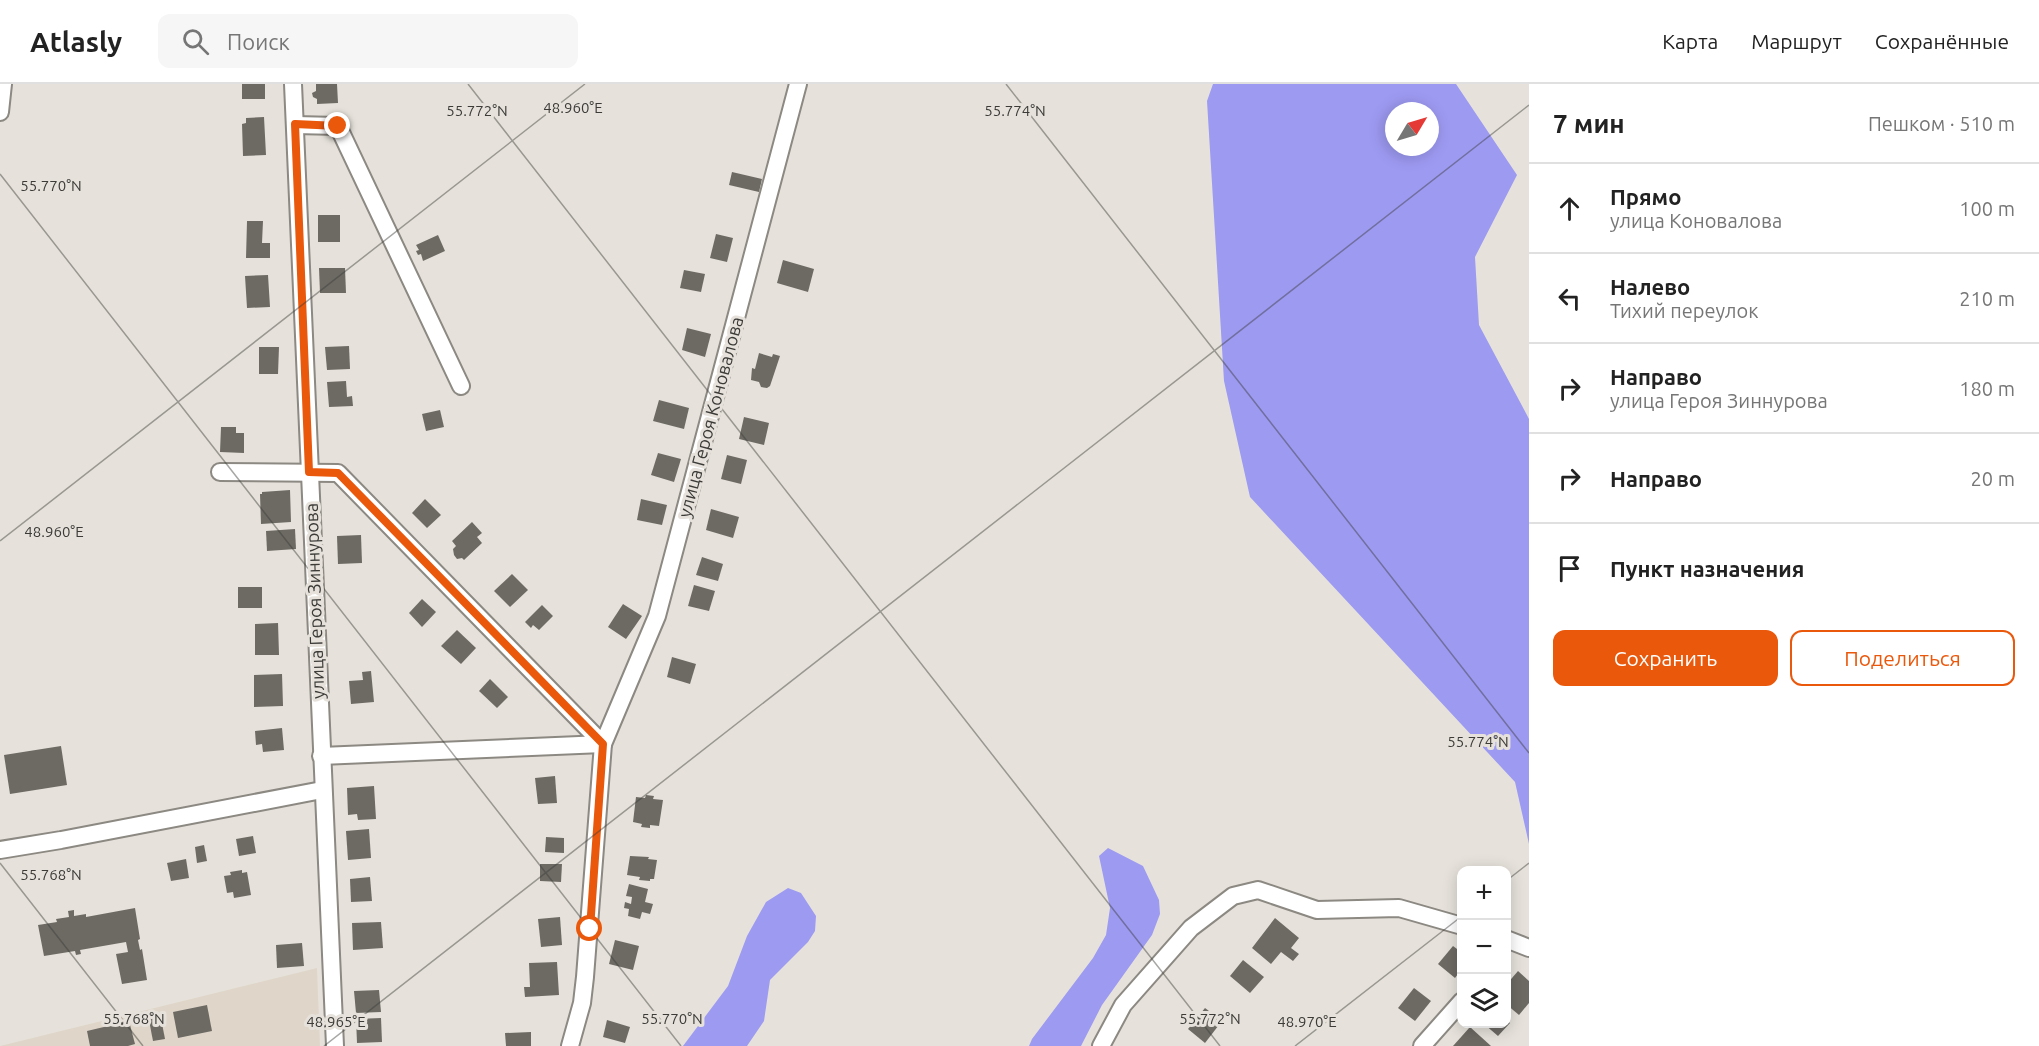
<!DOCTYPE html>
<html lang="ru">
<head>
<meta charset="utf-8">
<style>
  body { margin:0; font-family:Ubuntu,sans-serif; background:#f6f6f6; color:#222 }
  .controls { position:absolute; right:18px; bottom:18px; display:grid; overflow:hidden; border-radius:12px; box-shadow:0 3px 15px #0003 }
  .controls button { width:54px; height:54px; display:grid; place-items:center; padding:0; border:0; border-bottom:2px solid #e0e0e0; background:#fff; color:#222; font:30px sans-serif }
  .compass { position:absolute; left:1385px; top:18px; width:54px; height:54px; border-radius:50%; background:#fff; box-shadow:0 3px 15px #0003; rotate:52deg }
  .stop { position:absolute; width:18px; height:18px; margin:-14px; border:4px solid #ea580c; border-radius:50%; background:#fff }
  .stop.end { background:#ea580c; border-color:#fff; box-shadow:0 2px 6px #0008 }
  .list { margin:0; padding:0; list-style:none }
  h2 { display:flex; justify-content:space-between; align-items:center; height:78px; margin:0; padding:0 24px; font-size:26px }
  h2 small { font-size:20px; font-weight:400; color:#767676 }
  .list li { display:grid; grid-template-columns:39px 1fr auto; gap:18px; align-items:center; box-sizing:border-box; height:90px; padding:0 24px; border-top:2px solid #e0e0e0 }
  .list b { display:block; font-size:22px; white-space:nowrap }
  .list p { margin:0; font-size:20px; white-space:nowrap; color:#767676 }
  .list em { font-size:20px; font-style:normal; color:#767676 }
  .actions { display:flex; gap:12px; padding:18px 24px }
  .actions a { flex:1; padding:14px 0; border:2px solid #ea580c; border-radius:12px; text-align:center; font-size:21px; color:#ea580c }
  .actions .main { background:#ea580c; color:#fff }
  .icon { flex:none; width:33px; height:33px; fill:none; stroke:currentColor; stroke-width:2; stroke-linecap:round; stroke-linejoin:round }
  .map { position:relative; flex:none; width:1529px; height:962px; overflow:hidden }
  header { display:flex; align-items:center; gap:36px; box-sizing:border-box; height:84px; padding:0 30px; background:#fff; border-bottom:2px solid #e0e0e0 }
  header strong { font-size:28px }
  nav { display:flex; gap:33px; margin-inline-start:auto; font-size:21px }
  .search { width:420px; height:54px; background:#f6f6f6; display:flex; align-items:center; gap:15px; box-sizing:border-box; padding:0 21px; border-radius:12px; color:#767676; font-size:22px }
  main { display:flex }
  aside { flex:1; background:#fff }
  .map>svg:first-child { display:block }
  .built { fill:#dfd6c9 }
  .forest { fill:#9d9af2; fill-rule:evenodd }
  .building { fill:#6d6a64 }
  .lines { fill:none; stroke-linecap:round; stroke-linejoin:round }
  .minor-casing { stroke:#8c8882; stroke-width:20 }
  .minor { stroke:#fff; stroke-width:16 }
  .route { stroke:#ea580c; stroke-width:8 }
  .ticks { fill:none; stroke:#3c3b38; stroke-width:1.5; stroke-opacity:0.45 }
  .labels { text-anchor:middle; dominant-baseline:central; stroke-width:6; stroke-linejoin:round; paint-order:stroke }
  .street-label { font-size:18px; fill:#3c3b38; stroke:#e6e2db }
  .ticks-label { font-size:15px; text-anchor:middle; fill:#3c3b38; stroke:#e6e2db; stroke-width:6; stroke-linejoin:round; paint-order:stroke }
</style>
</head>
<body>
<header>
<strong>Atlasly</strong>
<div class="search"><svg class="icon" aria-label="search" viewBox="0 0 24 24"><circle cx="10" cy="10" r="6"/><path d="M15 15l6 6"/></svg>Поиск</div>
<nav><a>Карта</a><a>Маршрут</a><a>Сохранённые</a></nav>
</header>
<main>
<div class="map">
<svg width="1529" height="962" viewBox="0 0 1529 962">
  <rect width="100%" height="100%" fill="#e6e2db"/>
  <path class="built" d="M 317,884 L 320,962 L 0,962 Z"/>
  <g class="forest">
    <path d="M 1213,0 L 1456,0 L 1517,91 L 1475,173 L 1479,241 L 1529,335 L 1529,760 L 1515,698 L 1250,413 L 1224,297 L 1207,17 ZM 1394,27 L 1430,27 L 1430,63 L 1394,63 Z"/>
    <path d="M 1108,764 L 1143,782 L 1159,816 L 1160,830 L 1152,851 L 1102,921 L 1081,962 L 1029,962 L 1032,955 L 1093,874 L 1106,851 L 1110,824 L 1099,772 Z"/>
    <path d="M 788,804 L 801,809 L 816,832 L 815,847 L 808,858 L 770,896 L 764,937 L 747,962 L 683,962 L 728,902 L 747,852 L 766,818 Z"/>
  </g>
  <g class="building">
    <rect x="242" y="0" width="23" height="15"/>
    <path d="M 316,0 L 337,0 L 338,19 L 317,20 L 317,15 L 313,13 L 312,9 L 316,7 Z"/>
    <path d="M 264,33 L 266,71 L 243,72 L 242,40 L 246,39 L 246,34 Z"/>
    <path d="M 732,88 L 762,95 L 759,108 L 729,101 Z"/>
    <rect x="318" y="131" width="22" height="27"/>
    <path d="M 247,137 L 263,137 L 262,159 L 270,159 L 270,174 L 246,174 Z"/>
    <path d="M 716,150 L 733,154 L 727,178 L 710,174 Z"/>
    <path d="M 438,151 L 445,167 L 423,177 L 421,170 L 418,171 L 416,167 L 419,166 L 416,161 Z"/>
    <path d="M 783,176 L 814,185 L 808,208 L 777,199 Z"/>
    <path d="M 319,184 L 345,184 L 346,209 L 320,209 Z"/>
    <path d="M 684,186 L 705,190 L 701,208 L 680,204 Z"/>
    <path d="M 268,191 L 270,223 L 247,224 L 245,192 Z"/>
    <path d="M 687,244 L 711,250 L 705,273 L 682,266 Z"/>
    <path d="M 349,262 L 350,285 L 327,286 L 325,263 Z"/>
    <path d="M 259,263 L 279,263 L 278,290 L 259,290 Z"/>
    <path d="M 759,269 L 772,273 L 773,270 L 780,272 L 770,302 L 767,304 L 761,303 L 759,298 L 751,296 L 752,284 L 755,285 Z"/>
    <path d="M 346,297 L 347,313 L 352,312 L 353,322 L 329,323 L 327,298 Z"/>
    <path d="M 659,316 L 689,324 L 684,345 L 653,337 Z"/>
    <path d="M 440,326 L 444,343 L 426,347 L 422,330 Z"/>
    <path d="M 744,333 L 769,339 L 764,361 L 739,355 Z"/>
    <path d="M 221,343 L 236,343 L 236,349 L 244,349 L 244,369 L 220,368 Z"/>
    <path d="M 658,369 L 681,375 L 674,398 L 651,391 Z"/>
    <path d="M 727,371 L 747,376 L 741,400 L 721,395 Z"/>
    <path d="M 290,406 L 291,438 L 261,440 L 260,410 L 262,410 L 262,408 Z"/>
    <path d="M 425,415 L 441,431 L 427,444 L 412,429 Z"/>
    <path d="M 641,415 L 667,421 L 662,441 L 637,436 Z"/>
    <path d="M 711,425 L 739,433 L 733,454 L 706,446 Z"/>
    <path d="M 472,438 L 482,449 L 477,453 L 482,459 L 464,476 L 462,474 L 457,475 L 454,471 L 453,465 L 456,462 L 452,457 Z"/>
    <path d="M 295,445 L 296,465 L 267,467 L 266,447 Z"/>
    <path d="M 361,451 L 362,479 L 338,480 L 337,452 Z"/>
    <path d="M 702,473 L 723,480 L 718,497 L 696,491 Z"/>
    <path d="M 512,490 L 528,506 L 510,523 L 494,507 Z"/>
    <path d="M 694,501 L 715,507 L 709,527 L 688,522 Z"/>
    <rect x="238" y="503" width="24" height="21"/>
    <path d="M 422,515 L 436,528 L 422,543 L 409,529 Z"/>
    <path d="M 623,520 L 642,532 L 626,555 L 608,543 Z"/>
    <path d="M 542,521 L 553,532 L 539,546 L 533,541 L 531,544 L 525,538 Z"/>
    <path d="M 278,539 L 279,571 L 255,571 L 255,540 Z"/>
    <path d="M 457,546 L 476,564 L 461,580 L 441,562 Z"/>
    <path d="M 672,573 L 696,580 L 690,600 L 667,593 Z"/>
    <path d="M 371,587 L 374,618 L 351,620 L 349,597 L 363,596 L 362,588 Z"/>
    <path d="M 282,590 L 283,622 L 254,623 L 254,591 Z"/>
    <path d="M 490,595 L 508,613 L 497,624 L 479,607 Z"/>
    <path d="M 282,644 L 284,666 L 263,668 L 262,660 L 256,661 L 255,647 Z"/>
    <path d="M 61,662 L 67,701 L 10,710 L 4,671 Z"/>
    <path d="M 555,692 L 557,719 L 538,720 L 535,694 Z"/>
    <path d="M 374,702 L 376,735 L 358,736 L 357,730 L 348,731 L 347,704 Z"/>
    <path d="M 646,711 L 654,712 L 653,715 L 663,716 L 659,742 L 650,741 L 650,744 L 641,743 L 642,740 L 633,738 L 636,713 L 645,714 Z"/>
    <path d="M 369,745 L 371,774 L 348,776 L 346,747 Z"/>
    <path d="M 253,752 L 256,769 L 239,772 L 236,755 Z"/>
    <path d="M 546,753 L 564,754 L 564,769 L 545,768 Z"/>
    <path d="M 204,761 L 207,777 L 197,779 L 195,763 Z"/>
    <path d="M 630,772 L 649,773 L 648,775 L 657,776 L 654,795 L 650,795 L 650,797 L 639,796 L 640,793 L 627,791 Z"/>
    <path d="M 186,775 L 189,794 L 171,797 L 167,779 Z"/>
    <path d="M 540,780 L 562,780 L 561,798 L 540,797 Z"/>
    <path d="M 242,786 L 242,789 L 247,788 L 251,811 L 234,814 L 233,808 L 227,809 L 224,792 L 231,791 L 230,788 Z"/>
    <path d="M 370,793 L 372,817 L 351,818 L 350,795 Z"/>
    <path d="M 629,800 L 648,805 L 645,818 L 653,820 L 650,830 L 642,828 L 640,835 L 628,832 L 629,825 L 624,824 L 625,818 L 631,820 L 632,813 L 626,812 Z"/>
    <path d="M 135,824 L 140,855 L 138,856 L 140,866 L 142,865 L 147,896 L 122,900 L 116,870 L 128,868 L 126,858 L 80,866 L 81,870 L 76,871 L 75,867 L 44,872 L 38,841 L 57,838 L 56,835 L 69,833 L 68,827 L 74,826 L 74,832 L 86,830 L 86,833 Z"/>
    <path d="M 560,833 L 562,861 L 541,863 L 538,835 Z"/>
    <path d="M 1275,834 L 1299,854 L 1291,864 L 1299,870 L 1293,877 L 1281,868 L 1271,880 L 1252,864 Z"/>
    <path d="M 381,838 L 383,864 L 353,866 L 352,839 Z"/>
    <path d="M 615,856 L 639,862 L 633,886 L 609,880 Z"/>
    <path d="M 302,859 L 304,882 L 277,884 L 276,861 Z"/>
    <path d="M 1453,862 L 1461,868 L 1461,886 L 1455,894 L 1438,880 Z"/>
    <path d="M 1243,876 L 1264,893 L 1250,909 L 1230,892 Z"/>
    <path d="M 557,878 L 559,911 L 525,913 L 524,903 L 530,903 L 529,879 Z"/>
    <path d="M 1518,887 L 1529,897 L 1529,919 L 1519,931 L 1506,920 L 1506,901 Z"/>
    <path d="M 1414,904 L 1431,917 L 1415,937 L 1398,924 Z"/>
    <path d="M 379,906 L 381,928 L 356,929 L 354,907 Z"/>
    <path d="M 207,921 L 212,947 L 178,954 L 173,928 Z"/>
    <path d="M 1205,924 L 1222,937 L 1205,959 L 1188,945 Z"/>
    <path d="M 160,929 L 165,955 L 153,957 L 148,931 Z"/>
    <path d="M 381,934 L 382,958 L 357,959 L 356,935 Z"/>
    <path d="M 607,936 L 630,943 L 625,959 L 603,953 Z"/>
    <path d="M 1506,936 L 1510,939 L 1498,952 L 1484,940 L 1506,940 Z"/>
    <path d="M 129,937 L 135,960 L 128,962 L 90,962 L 87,947 Z"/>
    <path d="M 1470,943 L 1491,962 L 1453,962 Z"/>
    <path d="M 531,948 L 531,962 L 506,962 L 505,949 Z"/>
  </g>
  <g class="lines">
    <g class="minor-casing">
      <g id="minor">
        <path d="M 293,0 L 335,962"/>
        <path d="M 0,28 L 3,0"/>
        <path d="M 295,41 L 338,42 L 461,302"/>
        <path d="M 220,388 L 338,389 L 603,660"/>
        <path d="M 321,672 L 603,660"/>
        <path d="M 0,766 L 61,756 L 322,706"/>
        <path d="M 1506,855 L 1529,864"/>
        <path d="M 570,962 L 582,919 L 585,893 L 603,660 L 657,532 L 798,0"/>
        <path d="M 1101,962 L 1123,921 L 1191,844 L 1233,812 L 1258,806 L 1317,826 L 1399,824 L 1462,842"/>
        <path d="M 1422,962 L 1462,917"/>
      </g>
    </g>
    <use href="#minor" class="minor"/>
  </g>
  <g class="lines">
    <path class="route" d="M 338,42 L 295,40 L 309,388 L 338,389 L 603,660 L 590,845"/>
  </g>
  <path class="ticks" d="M 468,0 L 1220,962M 1006,0 L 1529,669M 0,90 L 681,962M 0,457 L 585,0M 0,779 L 143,962M 1506,797 L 1529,779M 324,962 L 1529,21M 1295,962 L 1462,832"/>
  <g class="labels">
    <g class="street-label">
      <text transform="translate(710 333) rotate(-75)">улица Героя Коновалова</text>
      <text transform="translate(314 517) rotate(-92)">улица Героя Зиннурова</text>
    </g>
  </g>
  <g class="ticks-label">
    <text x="573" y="29">48.960°E</text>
    <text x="477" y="32">55.772°N</text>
    <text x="1015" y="32">55.774°N</text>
    <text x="51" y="107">55.770°N</text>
    <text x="54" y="453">48.960°E</text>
    <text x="1478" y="663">55.774°N</text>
    <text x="51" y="796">55.768°N</text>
    <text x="134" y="940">55.768°N</text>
    <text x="672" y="940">55.770°N</text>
    <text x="1210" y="940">55.772°N</text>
    <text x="336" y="943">48.965°E</text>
    <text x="1307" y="943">48.970°E</text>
  </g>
</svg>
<div class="controls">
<button>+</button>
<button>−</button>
<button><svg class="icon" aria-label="layers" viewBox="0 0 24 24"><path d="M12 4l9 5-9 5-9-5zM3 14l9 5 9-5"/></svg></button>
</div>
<svg class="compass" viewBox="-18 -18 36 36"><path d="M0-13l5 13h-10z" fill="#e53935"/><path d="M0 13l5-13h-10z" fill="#767676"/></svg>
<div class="stop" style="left:590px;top:845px"></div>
<div class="stop end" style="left:338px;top:42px"></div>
</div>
<aside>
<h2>7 мин<small>Пешком · 510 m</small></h2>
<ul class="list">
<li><svg class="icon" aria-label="ahead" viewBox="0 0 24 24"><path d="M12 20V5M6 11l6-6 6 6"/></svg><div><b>Прямо</b><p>улица Коновалова</p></div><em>100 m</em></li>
<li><svg class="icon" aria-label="left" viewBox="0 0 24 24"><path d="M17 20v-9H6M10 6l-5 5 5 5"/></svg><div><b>Налево</b><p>Тихий переулок</p></div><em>210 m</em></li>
<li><svg class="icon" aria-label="right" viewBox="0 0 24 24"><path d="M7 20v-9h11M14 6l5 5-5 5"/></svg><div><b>Направо</b><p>улица Героя Зиннурова</p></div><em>180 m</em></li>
<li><svg class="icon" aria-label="right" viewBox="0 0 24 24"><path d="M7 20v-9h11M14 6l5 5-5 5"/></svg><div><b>Направо</b></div><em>20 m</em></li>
<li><svg class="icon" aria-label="arrive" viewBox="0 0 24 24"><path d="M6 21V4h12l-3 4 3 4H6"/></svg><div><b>Пункт назначения</b></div></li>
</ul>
<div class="actions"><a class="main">Сохранить</a><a>Поделиться</a></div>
</aside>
</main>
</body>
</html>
